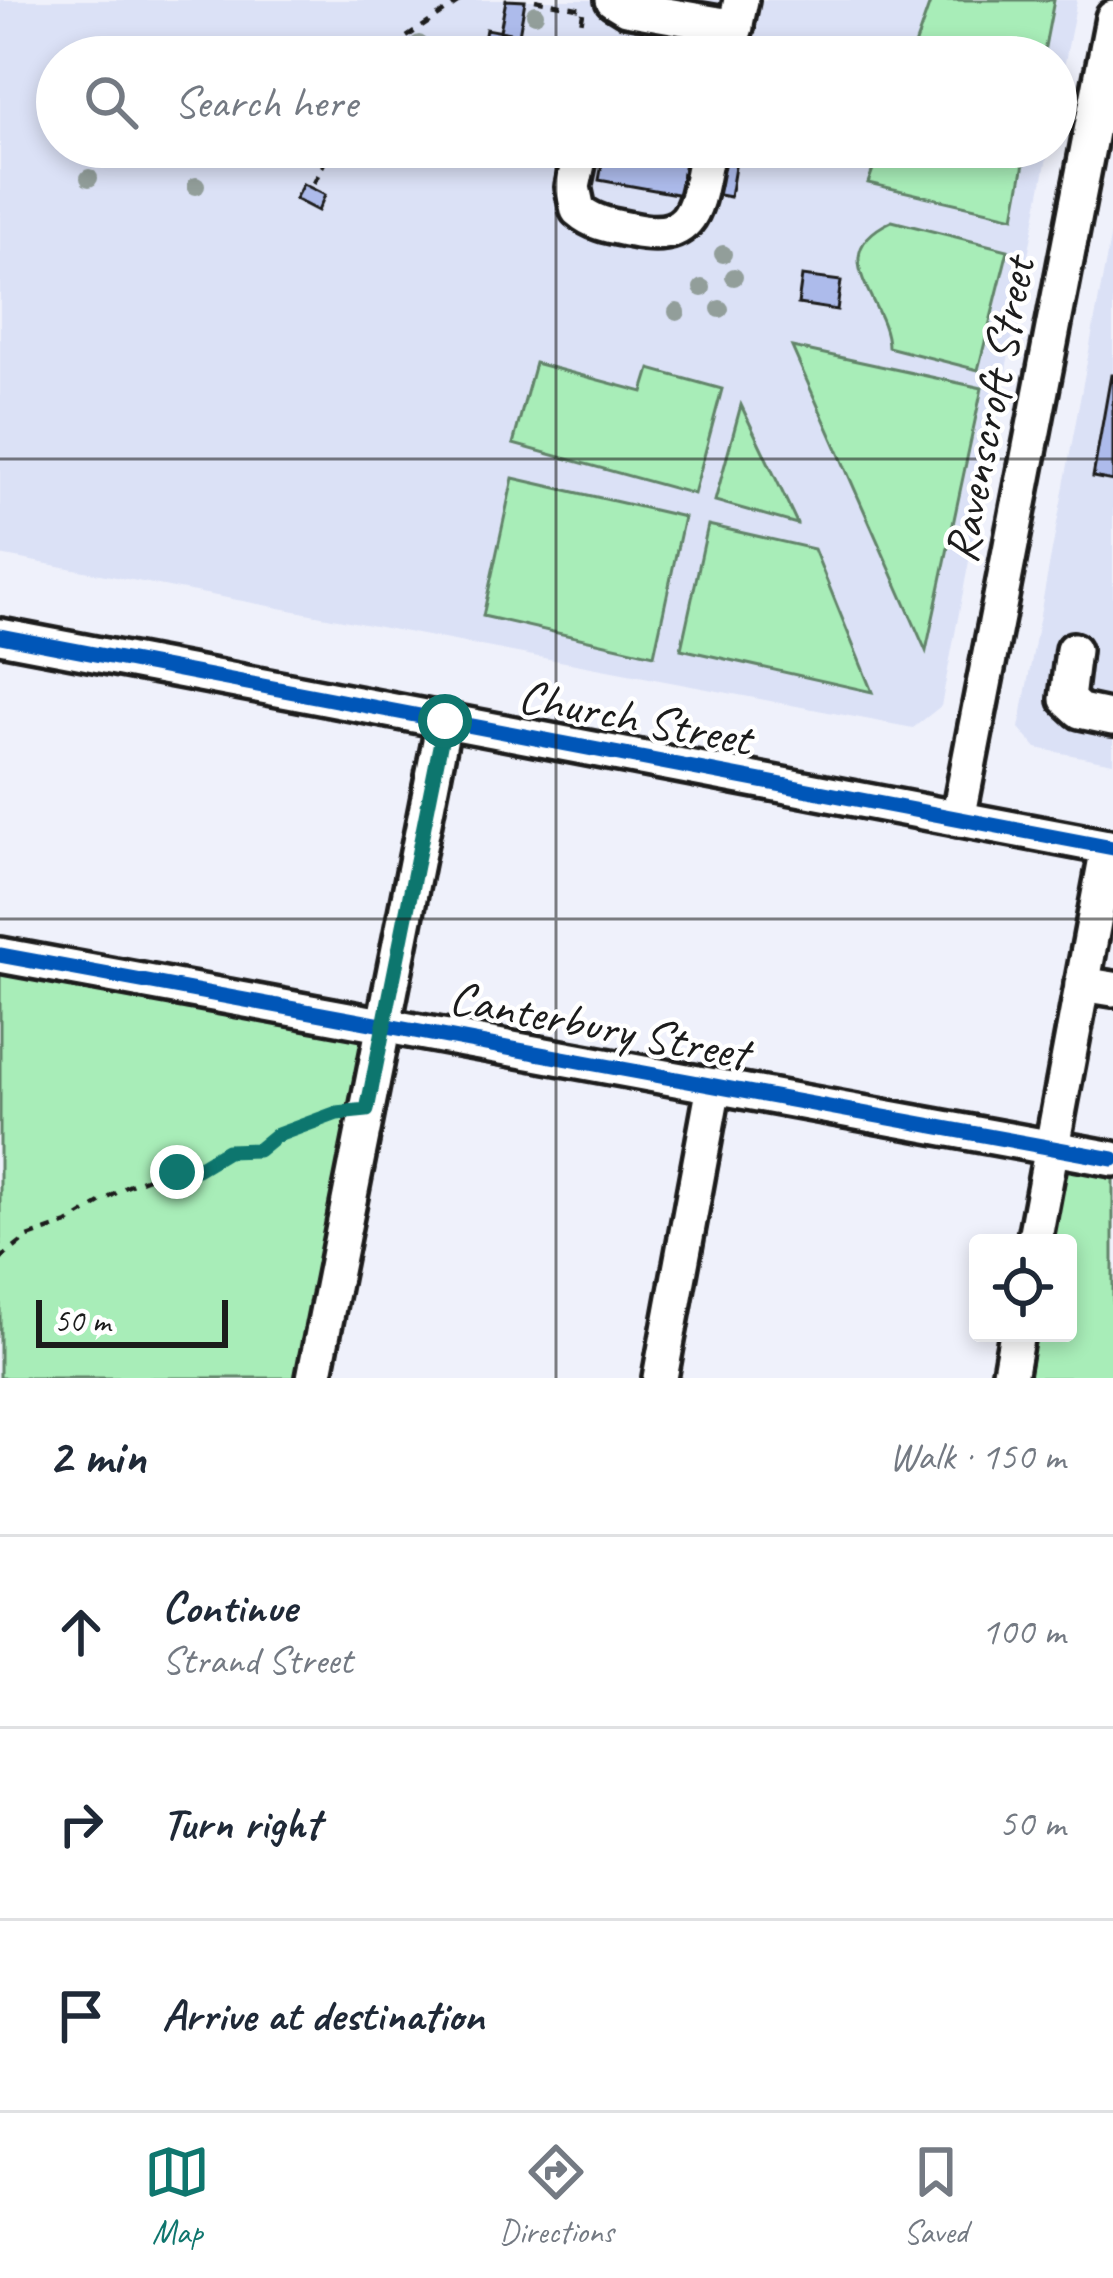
<!DOCTYPE html>
<html lang="en">
<head>
<meta charset="utf-8">
<style>
  body { margin:0; font-family:Caveat,sans-serif; background:#f2f2f3; color:#1f2937 }
  .controls { position:absolute; right:36px; bottom:36px; display:grid; overflow:hidden; border-radius:12px; box-shadow:0 6px 18px #0003 }
  .controls button { width:108px; height:108px; display:grid; place-items:center; padding:0; border:0; border-bottom:3px solid #e0e1e3; background:#fff; color:#1f2937; font:60px sans-serif }
  .scale { position:absolute; left:36px; bottom:30px; width:192px; box-sizing:border-box; padding-left:12px; border:6px solid #1c1c1c; border-top:0; font-size:33px; line-height:42px; white-space:nowrap; color:#1c1c1c; -webkit-text-stroke:9px #fff; paint-order:stroke }
  .stop { position:absolute; width:36px; height:36px; margin:-27px; border:9px solid #0f766e; border-radius:50%; background:#fff }
  .stop.end { background:#0f766e; border-color:#fff; box-shadow:0 3px 12px #0008 }
  .list { margin:0; padding:0; list-style:none }
  h2 { display:flex; justify-content:space-between; align-items:center; height:156px; margin:0; padding:0 48px; font-size:51px }
  h2 small { font-size:39px; font-weight:400; color:#747a83 }
  .list li { display:grid; grid-template-columns:78px 1fr auto; gap:36px; align-items:center; box-sizing:border-box; height:192px; padding:0 48px; border-top:3px solid #e0e1e3 }
  .list b { display:block; font-size:45px; white-space:nowrap }
  .list p { margin:0; font-size:39px; white-space:nowrap; color:#747a83 }
  .list em { font-size:39px; font-style:normal; color:#747a83 }
  .icon { flex:none; width:66px; height:66px; fill:none; stroke:currentColor; stroke-width:2; stroke-linecap:round; stroke-linejoin:round }
  .map { position:relative; flex:none; width:1113px; height:1378px; overflow:hidden }
  .search { position:absolute; background:#fff; box-shadow:0 6px 18px #0003; left:36px; right:36px; top:36px; height:132px; display:flex; align-items:center; gap:30px; box-sizing:border-box; padding:0 42px; border-radius:66px; color:#747a83; font-size:45px }
  .sheet { height:732px; background:#fff }
  nav { display:flex; justify-content:space-around; align-items:center; box-sizing:border-box; height:168px; border-top:3px solid #e0e1e3; background:#fff; font-size:33px; color:#747a83 }
  nav a { display:grid; justify-items:center; gap:6px }
  nav .on { color:#0f766e }
  .map>svg:first-child { display:block }
  .built { fill:#dbe1f6 }
  .green { fill:#a8edb8; stroke:#62846a; stroke-width:3 }
  .building { fill:#adbbeb; stroke:#1c1c1c; stroke-width:3 }
  .lines { fill:none; stroke-linecap:round; stroke-linejoin:round }
  .minor-casing { stroke:#1c1c1c; stroke-width:42 }
  .path { stroke:#1c1c1c; stroke-width:4.5; stroke-dasharray:9 9; stroke-linecap:butt }
  .minor { stroke:#fff; stroke-width:33 }
  .cycleway-casing { stroke:#fff; stroke-width:22 }
  .cycleway { stroke:#0057b8; stroke-width:15 }
  .tree { fill:#929e9a }
  .route { stroke:#0f766e; stroke-width:15 }
  .grid { fill:none; stroke:#1c1c1c; stroke-width:3; stroke-opacity:0.55 }
  .labels { text-anchor:middle; dominant-baseline:central; stroke-width:9; stroke-linejoin:round; paint-order:stroke }
  .street-label { font-size:48px; fill:#1c1c1c; stroke:#fff }
</style>
</head>
<body>
<div class="map">
<svg width="1113" height="1378" viewBox="0 0 1113 1378">
  <rect width="100%" height="100%" fill="#eff1fb"/>
  <filter id="ink" filterUnits="userSpaceOnUse"><feTurbulence type="fractalNoise" baseFrequency=".00833" numOctaves="2"/><feDisplacementMap in="SourceGraphic" scale="24" xChannelSelector="R" yChannelSelector="G"/><feConvolveMatrix kernelMatrix="1 2 1 2 8 2 1 2 1" color-interpolation-filters="sRGB"/></filter>
  <g filter="url(#ink)">
    <g class="built">
      <path d="M 0,0 L 1077,0 L 1056,109 L 1056,57 L 57,57 L 57,147 L 1049,147 L 941,706 L 913,728 L 0,555 Z"/>
      <path d="M 1113,222 L 1113,763 L 1036,748 L 1019,728 Z"/>
    </g>
    <g class="green">
      <path d="M 931,0 L 1054,0 L 1043,57 L 911,57 Z"/>
      <path d="M 881,147 L 1027,147 L 1014,217 L 868,183 Z"/>
      <path d="M 892,221 L 1008,250 L 978,370 L 888,347 C 888,301 820,254 892,221 Z"/>
      <path d="M 792,347 L 982,388 L 926,651 Z"/>
      <path d="M 535,363 L 643,392 L 650,369 L 722,389 L 694,494 L 513,444 Z"/>
      <path d="M 741,405 L 797,523 L 797,524 L 715,501 Z"/>
      <path d="M 513,478 L 684,517 L 654,655 L 483,616 Z"/>
      <path d="M 708,525 L 814,549 L 872,692 L 681,649 Z"/>
      <path d="M 0,965 L 362,1040 L 366,1047 L 303,1378 L 0,1378 Z"/>
      <path d="M 1068,1167 L 1113,1170 L 1113,1378 L 1019,1378 L 1028,1333 L 1068,1333 L 1068,1243 L 1046,1243 Z"/>
    </g>
    <g class="building">
      <path d="M 506,0 L 525,1 L 519,35 L 500,31 Z"/>
      <path d="M 486,29 L 573,45 L 571,57 L 481,57 Z"/>
      <path d="M 612,42 L 691,57 L 609,57 Z"/>
      <path d="M 605,147 L 689,152 L 682,195 L 599,180 Z"/>
      <path d="M 715,157 L 736,161 L 730,197 L 708,193 Z"/>
      <path d="M 303,184 L 325,195 L 318,211 L 295,199 Z"/>
      <path d="M 802,276 L 841,281 L 837,310 L 798,304 Z"/>
      <path d="M 1111,375 L 1113,375 L 1113,481 L 1093,477 Z"/>
    </g>
    <g class="lines">
      <g class="minor-casing">
        <g id="minor">
          <path d="M 613,0 L 626,8 L 736,27"/>
          <path d="M 729,57 L 741,0"/>
          <path d="M 579,159 L 573,187 L 578,210 C 594,224 611,226 632,230 C 700,245 696,199 708,147"/>
          <path d="M 0,636 L 1113,848"/>
          <path d="M 1073,650 L 1067,699 L 1080,711 L 1113,718"/>
          <path d="M 958,819 L 1113,18"/>
          <path d="M 0,955 L 1113,1159"/>
          <path d="M 1082,984 L 1113,989"/>
          <path d="M 1034,1243 L 1108,847"/>
          <path d="M 314,1378 L 444,721"/>
          <path d="M 660,1378 L 714,1086"/>
          <path d="M 1009,1378 L 1017,1333"/>
        </g>
      </g>
      <g class="path">
        <path d="M 535,0 L 587,10"/>
        <path d="M 583,13 L 578,41 L 586,57"/>
        <path d="M 377,57 L 462,0"/>
        <path d="M 314,183 L 332,147"/>
        <path d="M 0,1259 L 28,1237 L 68,1223 L 126,1187 L 160,1173 L 197,1169 L 227,1151 L 258,1150 L 275,1136 L 339,1112"/>
      </g>
      <use href="#minor" class="minor"/>
      <g class="cycleway-casing">
        <g id="cycleway">
          <path d="M 0,636 L 1113,848"/>
          <path d="M 0,955 L 1113,1159"/>
        </g>
      </g>
      <use href="#cycleway" class="cycleway"/>
    </g>
    <g class="tree">
      <circle cx="535" cy="14" r="9"/>
      <circle cx="419" cy="44" r="9"/>
      <circle cx="89" cy="178" r="9"/>
      <circle cx="196" cy="186" r="9"/>
      <circle cx="723" cy="254" r="9"/>
      <circle cx="734" cy="277" r="9"/>
      <circle cx="702" cy="288" r="9"/>
      <circle cx="720" cy="309" r="9"/>
      <circle cx="677" cy="312" r="9"/>
    </g>
  </g>
  <g class="lines" filter="url(#ink)">
    <path class="route" d="M 177,1172 L 197,1169 L 227,1151 L 258,1150 L 275,1136 L 337,1113 L 367,1110 L 445,721"/>
  </g>
  <path class="grid" d="M 556,0 L 556,57M 556,147 L 556,1378M 0,459 L 1113,459M 0,919 L 1113,919"/>
  <g class="labels">
    <g class="street-label">
      <text transform="translate(989 410) rotate(-79)">Ravenscroft Street</text>
      <text transform="translate(635 717) rotate(11)">Church Street</text>
      <text transform="translate(599 1025) rotate(11)">Canterbury Street</text>
    </g>
  </g>
</svg>
<div class="controls">
<button><svg class="icon" aria-label="locate" viewBox="0 0 24 24"><circle cx="12" cy="12" r="6"/><path d="M12 2v4M12 18v4M2 12h4M18 12h4"/></svg></button>
</div>
<div class="scale">50 m</div>
<div class="stop" style="left:445px;top:721px"></div>
<div class="stop end" style="left:177px;top:1172px"></div>
<div class="search"><svg class="icon" aria-label="search" viewBox="0 0 24 24"><circle cx="10" cy="10" r="6"/><path d="M15 15l6 6"/></svg>Search here</div>
</div>
<section class="sheet">
<h2>2 min<small>Walk · 150 m</small></h2>
<ul class="list">
<li><svg class="icon" aria-label="ahead" viewBox="0 0 24 24"><path d="M12 20V5M6 11l6-6 6 6"/></svg><div><b>Continue</b><p>Strand Street</p></div><em>100 m</em></li>
<li><svg class="icon" aria-label="right" viewBox="0 0 24 24"><path d="M7 20v-9h11M14 6l5 5-5 5"/></svg><div><b>Turn right</b></div><em>50 m</em></li>
<li><svg class="icon" aria-label="arrive" viewBox="0 0 24 24"><path d="M6 21V4h12l-3 4 3 4H6"/></svg><div><b>Arrive at destination</b></div></li>
</ul>
</section>
<nav>
<a class="on"><svg class="icon" aria-label="map" viewBox="0 0 24 24"><path d="M3 6l6-2 6 2 6-2v14l-6 2-6-2-6 2zM9 4v14M15 6v14"/></svg>Map</a>
<a><svg class="icon" aria-label="directions" viewBox="0 0 24 24"><path d="M12 3l9 9-9 9-9-9zM9 14v-3h6M13 9l2 2-2 2"/></svg>Directions</a>
<a><svg class="icon" aria-label="saved" viewBox="0 0 24 24"><path d="M7 4h10v16l-5-4-5 4z"/></svg>Saved</a>
</nav>
</body>
</html>
